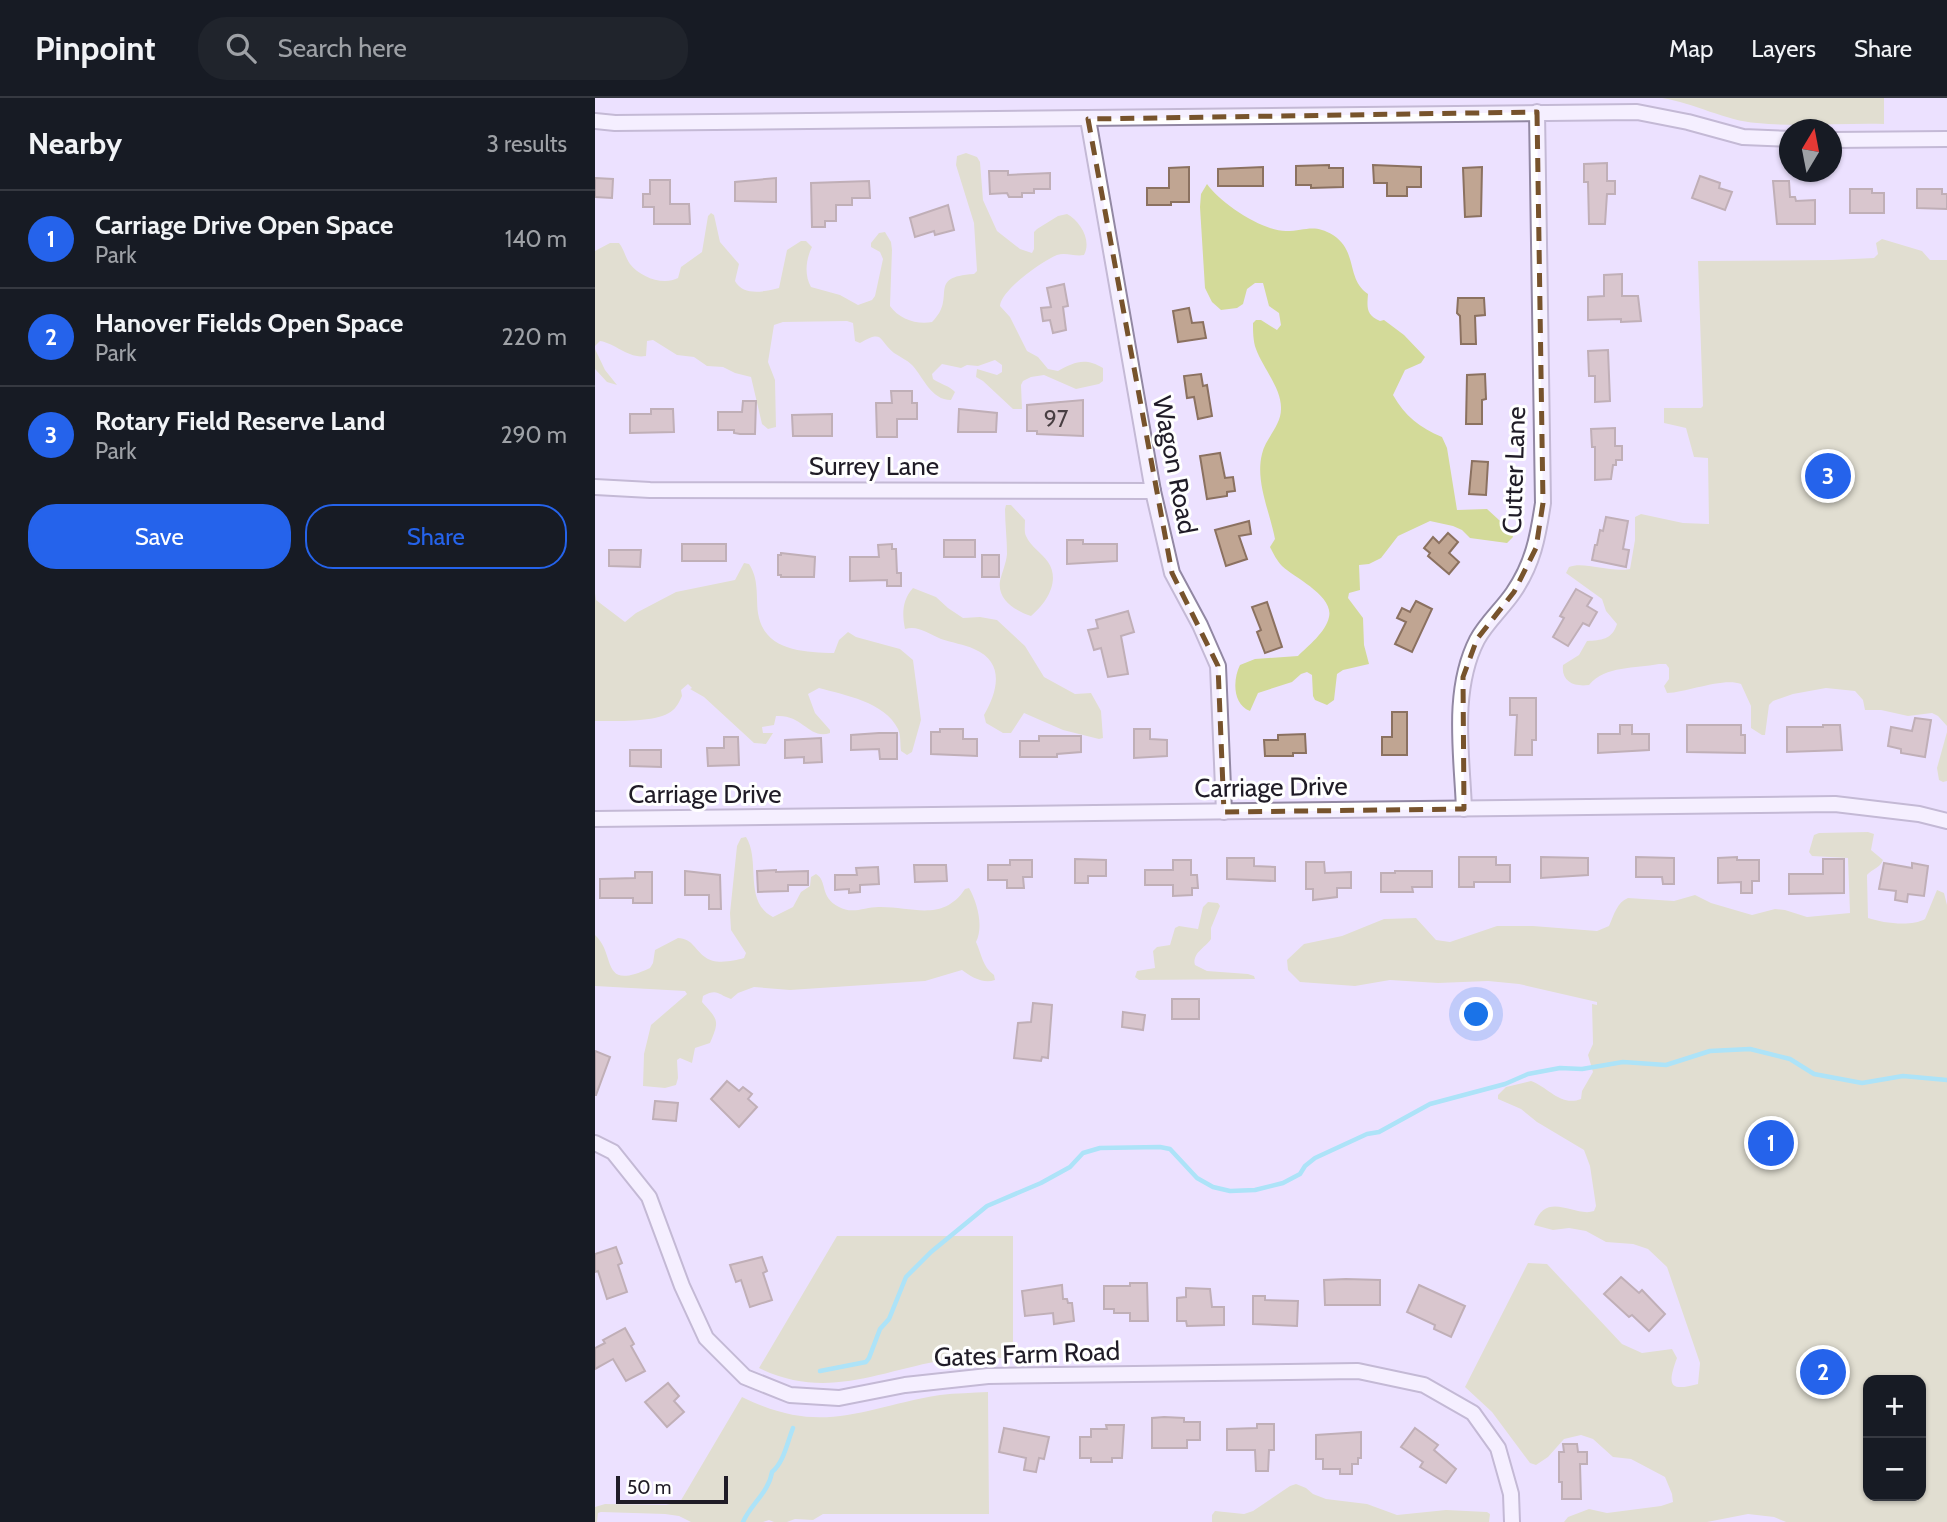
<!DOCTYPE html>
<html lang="en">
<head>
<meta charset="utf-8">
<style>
  body { margin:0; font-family:Cabin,sans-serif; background:#20242c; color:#f1f3f6 }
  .controls { position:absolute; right:21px; bottom:21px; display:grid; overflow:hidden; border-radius:14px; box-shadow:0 2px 5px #0004 }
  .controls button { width:63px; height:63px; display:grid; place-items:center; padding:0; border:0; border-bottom:2px solid #363941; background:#171b24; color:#f1f3f6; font:35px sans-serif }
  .compass { position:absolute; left:1184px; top:21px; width:63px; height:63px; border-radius:50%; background:#171b24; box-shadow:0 2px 5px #0004; rotate:10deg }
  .scale { position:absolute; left:21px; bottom:18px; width:112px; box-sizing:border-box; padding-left:7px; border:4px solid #201c27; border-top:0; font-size:19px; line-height:24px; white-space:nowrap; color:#201c27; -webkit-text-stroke:5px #fff; paint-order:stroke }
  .you { position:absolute; left:882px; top:917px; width:24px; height:24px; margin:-18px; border:5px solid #fff; border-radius:50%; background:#1a73e8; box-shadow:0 0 0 10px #1a73e833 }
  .badge { display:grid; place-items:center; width:46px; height:46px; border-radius:50%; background:#2563eb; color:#fff; font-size:23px; font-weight:700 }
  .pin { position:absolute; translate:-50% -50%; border:4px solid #fff; box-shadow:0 2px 7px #0006 }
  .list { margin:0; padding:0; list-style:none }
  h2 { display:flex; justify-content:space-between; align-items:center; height:91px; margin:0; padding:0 28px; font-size:30px }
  h2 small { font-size:23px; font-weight:400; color:#9ea1a6 }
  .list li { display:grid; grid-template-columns:46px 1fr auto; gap:21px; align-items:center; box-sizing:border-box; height:98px; padding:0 28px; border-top:2px solid #363941 }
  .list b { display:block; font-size:26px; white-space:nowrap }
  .list p { margin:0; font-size:23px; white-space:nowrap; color:#9ea1a6 }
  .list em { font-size:23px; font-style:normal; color:#9ea1a6 }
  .actions { display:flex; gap:14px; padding:21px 28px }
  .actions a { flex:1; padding:16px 0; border:2px solid #2563eb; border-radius:28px; text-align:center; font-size:24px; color:#2563eb }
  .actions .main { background:#2563eb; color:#fff }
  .icon { flex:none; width:38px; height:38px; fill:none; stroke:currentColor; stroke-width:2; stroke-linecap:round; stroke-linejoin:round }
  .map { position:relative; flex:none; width:1352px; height:1424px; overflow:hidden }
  header { display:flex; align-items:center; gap:42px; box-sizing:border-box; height:98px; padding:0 35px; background:#171b24; border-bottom:2px solid #363941 }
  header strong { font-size:33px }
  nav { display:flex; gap:38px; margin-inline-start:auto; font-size:24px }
  .search { width:490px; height:63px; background:#20242c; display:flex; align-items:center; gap:18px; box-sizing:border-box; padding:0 24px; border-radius:28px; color:#9ea1a6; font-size:26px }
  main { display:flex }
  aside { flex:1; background:#171b24 }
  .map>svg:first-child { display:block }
  .green { fill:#d3da99; fill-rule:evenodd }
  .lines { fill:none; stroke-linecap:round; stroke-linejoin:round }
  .stream { stroke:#5fe4f0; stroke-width:4.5 }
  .building { fill:#c0a592; stroke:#8b7160; stroke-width:2 }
  .minor-casing { stroke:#9288a3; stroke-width:18 }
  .minor { stroke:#fff; stroke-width:14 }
  .marked { fill:none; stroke:#77532c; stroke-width:5; stroke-dasharray:14 9; stroke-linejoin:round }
  .labels { text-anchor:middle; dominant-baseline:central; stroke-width:6; stroke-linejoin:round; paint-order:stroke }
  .number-label { font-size:23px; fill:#483e42 }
  .street-label { font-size:26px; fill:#201c27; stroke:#fff }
</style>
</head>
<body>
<header>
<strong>Pinpoint</strong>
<div class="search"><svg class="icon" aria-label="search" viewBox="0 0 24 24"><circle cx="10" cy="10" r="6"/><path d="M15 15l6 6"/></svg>Search here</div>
<nav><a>Map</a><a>Layers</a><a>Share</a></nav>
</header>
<main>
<aside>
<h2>Nearby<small>3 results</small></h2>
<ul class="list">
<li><span class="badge">1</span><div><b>Carriage Drive Open Space</b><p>Park</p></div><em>140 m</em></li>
<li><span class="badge">2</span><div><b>Hanover Fields Open Space</b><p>Park</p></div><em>220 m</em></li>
<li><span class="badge">3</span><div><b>Rotary Field Reserve Land</b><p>Park</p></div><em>290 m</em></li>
</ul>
<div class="actions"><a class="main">Save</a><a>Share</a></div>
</aside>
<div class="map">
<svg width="1352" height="1424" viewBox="0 0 1352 1424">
  <rect width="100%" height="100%" fill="#ece1ff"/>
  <g class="green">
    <path d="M 1067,0 L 1289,0 L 1289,26 C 1247,25 1204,29 1162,25 C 1131,23 1099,5 1067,0 Z"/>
    <path d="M 371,55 L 382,59 L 385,64 L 388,102 L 402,133 L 425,151 L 437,155 L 439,151 L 439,134 L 442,131 L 463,118 L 472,116 C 485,123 497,142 489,157 C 480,159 471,154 462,157 C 447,163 406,192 405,208 L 415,219 L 432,253 L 443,259 L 453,271 L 463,273 C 479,264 490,259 508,270 L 508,283 L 504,286 L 481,291 L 449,277 L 436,279 L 428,283 L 426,287 L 427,311 L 418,311 L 388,283 L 381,279 L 382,271 L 402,277 L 407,274 L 407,267 L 400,262 L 383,268 L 372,267 L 366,270 L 347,266 L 337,276 L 338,281 C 345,286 355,288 360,294 L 356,302 C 336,302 329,280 317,267 C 312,262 305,259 299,255 C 283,242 289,231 265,245 L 260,243 L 258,225 L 252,223 L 188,224 L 179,227 L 173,264 L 180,282 L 181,329 L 173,331 L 167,326 L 156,279 L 140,275 L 128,269 L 112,268 L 99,259 L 82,257 L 58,242 L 52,243 L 51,258 C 33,261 22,246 5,243 L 0,248 L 0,153 L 15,145 L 24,145 C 29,151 30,159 35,166 C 45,179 68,188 83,180 L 86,169 L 107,154 L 113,118 L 116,115 L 119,117 L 125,144 L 144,166 L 140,183 C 148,198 169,194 184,190 L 192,152 L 206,143 L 211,143 L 217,149 C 211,161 209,177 216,189 L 245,197 L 263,207 L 277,202 L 280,198 L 288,161 L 285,154 L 276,149 L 276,145 L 284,135 L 290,134 L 296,144 L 297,152 L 295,208 C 304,221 322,227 337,224 C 363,199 330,179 379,176 L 382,173 L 379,125 L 361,67 L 362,58 Z"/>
    <path d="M 612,86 C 625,105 667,133 691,133 C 710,133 719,125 738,137 C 763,153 751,181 773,196 C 772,210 771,217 785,223 L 789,222 L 809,237 L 830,259 L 826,265 L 810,272 L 798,297 C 810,318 825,330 847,339 L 852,350 L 862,412 L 892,411 L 916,433 L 918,439 L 912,445 L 875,440 L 867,432 L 858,428 L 835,423 L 803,438 L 786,460 L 774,466 L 764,467 L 765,492 L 754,495 L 753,500 L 768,520 L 769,547 L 774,566 L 748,572 L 742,576 L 739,602 L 732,607 L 720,602 L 718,598 L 717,577 L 712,574 L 706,576 L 697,584 L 663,595 L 655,613 C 637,606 638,581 645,567 L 660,561 L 703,558 C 713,548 731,534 734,519 C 739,498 700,480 687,468 C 682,463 678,455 675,449 L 680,441 C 675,414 660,384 667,356 C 670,341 686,328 686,311 C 687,291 668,270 661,251 C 658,243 658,233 658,225 L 661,222 L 666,222 L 682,232 L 686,227 L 684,215 L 674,208 L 668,185 L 660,185 L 652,191 L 648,206 L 642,210 L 626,212 L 617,204 L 610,190 L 605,109 L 606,96 Z"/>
    <path d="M 1287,141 L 1327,153 L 1335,162 L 1352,162 L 1352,628 L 1343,618 L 1337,615 L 1313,618 L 1286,612 L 1270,612 L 1268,602 L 1260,593 L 1231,590 L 1198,596 L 1178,603 L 1174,607 L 1170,637 L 1167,637 L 1156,630 L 1156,608 L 1146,586 C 1129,579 1093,594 1072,595 L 1069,588 L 1074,581 L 1074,570 L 1071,566 L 1064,566 C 1040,571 1011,567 994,587 C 979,589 966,584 968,567 L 984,557 L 992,543 C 1006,542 1017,542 1022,526 L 1011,513 L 1007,501 L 971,475 L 974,469 C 989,463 1015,475 1035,471 L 1040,442 L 1040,419 L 1046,416 L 1088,425 L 1114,426 L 1113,360 L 1099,359 L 1091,330 L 1069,325 L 1069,310 L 1106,310 L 1108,308 L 1103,163 L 1237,162 L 1279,160 L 1283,156 L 1281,145 Z"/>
    <path d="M 0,251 L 10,272 L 22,287 L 12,284 L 0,271 Z"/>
    <path d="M 411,407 L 416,407 L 430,422 C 430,427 429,434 431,438 C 436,449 447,455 453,464 C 466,483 451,506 436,518 C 421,513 402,502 405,483 C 407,474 411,466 412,456 C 412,441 410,426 410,411 Z"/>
    <path d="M 149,465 L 154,466 C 164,481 161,498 163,515 C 169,553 208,554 239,555 L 244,542 L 253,534 L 261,539 L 305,551 L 318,562 L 326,622 L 317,654 L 312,657 L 306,653 C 305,646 306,637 303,631 C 290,604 249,597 224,590 L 213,596 L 220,615 L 235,632 L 235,635 C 214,642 208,616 181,618 L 179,627 L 167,629 L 168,635 L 178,635 L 171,646 L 159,645 L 109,599 L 95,591 L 97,590 L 93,586 L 86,592 L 87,598 C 85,602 82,609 78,612 C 65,625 18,623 0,623 L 0,495 L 1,502 L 30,524 L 41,515 L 81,494 L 140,482 Z"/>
    <path d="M 318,490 L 341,499 L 353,510 L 368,520 L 385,519 L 402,522 L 430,548 L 449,579 L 480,596 L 496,595 L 506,613 L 508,640 L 504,641 L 468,632 L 429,615 L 416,635 L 408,635 L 391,625 L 389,617 C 403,593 410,564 379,551 C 369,546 357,545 346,541 C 334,536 323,527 310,531 C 307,516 307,502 318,490 Z"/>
    <path d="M 1352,634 L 1352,683 L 1348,684 L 1344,682 L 1342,670 Z"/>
    <path d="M 1273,734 L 1279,736 L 1276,752 L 1288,762 C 1285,770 1277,771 1272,777 L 1273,820 C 1288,825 1316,829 1330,821 L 1342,792 L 1349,795 L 1352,807 L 1352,1424 L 1191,1424 L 1179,1419 L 1153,1416 L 1112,1424 L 969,1424 L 973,1419 L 994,1411 L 1012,1415 L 1066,1408 L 1078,1404 L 1077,1396 L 1070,1379 L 1036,1361 L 1018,1359 L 998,1341 L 986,1337 L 969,1341 L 953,1359 L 941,1367 L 935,1365 L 897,1314 L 870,1289 L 933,1165 L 952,1166 L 1027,1246 L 1047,1255 L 1077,1251 L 1082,1260 C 1072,1287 1074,1294 1103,1286 L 1105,1265 L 1072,1169 L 1053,1151 L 1038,1146 L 1011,1144 L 991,1133 L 974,1130 L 958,1132 L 939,1127 C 951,1091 980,1120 999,1113 L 1001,1108 L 995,1068 L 989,1052 L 942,1024 L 926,1011 L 903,1001 L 903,997 L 911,989 L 936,983 C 953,989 966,1009 986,1001 L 987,993 L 998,974 L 993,957 L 998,946 L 997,906 L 1002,907 L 1002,904 L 924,886 L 893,883 L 843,885 L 795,882 L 760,888 L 705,884 L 693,872 L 692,862 L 709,846 L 747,838 L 789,821 L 821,820 L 841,842 L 855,844 L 902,828 L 938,828 L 1002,833 L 1014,828 C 1019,817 1022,804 1033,800 L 1079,803 L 1100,797 L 1116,805 L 1157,817 L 1180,811 L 1190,812 L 1212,819 L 1255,815 L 1253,760 L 1217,758 L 1214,754 L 1219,737 L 1224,735 ZM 1273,1282 L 1326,1282 L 1326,1398 L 1273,1398 Z"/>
    <path d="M 151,739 C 166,762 148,804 178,819 L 198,809 L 206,794 L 215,788 L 216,779 L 221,776 C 233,783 224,799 244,809 C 258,817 271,808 286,809 C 318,809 348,824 370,791 L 374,790 C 382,804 389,828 381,844 C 387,857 387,868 399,877 L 400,882 C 388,886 376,879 367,872 L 330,883 L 195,892 L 159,889 L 143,895 L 136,901 C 123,897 123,890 108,898 L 107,904 C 123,922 125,922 115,945 L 100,950 L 97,965 L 85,960 L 82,962 L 83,980 L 81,987 L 70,990 L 48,988 L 49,956 L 56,927 L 92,896 L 90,893 L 0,888 L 0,837 C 22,857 4,894 55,870 L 58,865 L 60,852 L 83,840 C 98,841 99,851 110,859 C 120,867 138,863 149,860 L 151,855 L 136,832 L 135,815 L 142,748 L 146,740 Z"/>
    <path d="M 613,804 L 623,805 L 625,808 L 616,830 L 616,841 C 610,850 597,855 600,867 L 612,873 L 653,876 L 659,878 L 660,881 L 544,882 L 540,879 L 542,873 L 560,870 L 558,853 L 562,849 L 575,847 L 580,830 L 584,828 L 603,831 L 608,809 Z"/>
    <path d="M 242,1138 L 418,1138 L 418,1260 C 393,1260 368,1259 343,1263 C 278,1276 228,1301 164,1270 Z"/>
    <path d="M 393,1294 L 394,1416 L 228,1416 L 218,1422 L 200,1421 L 192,1424 L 179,1424 L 174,1422 L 168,1424 L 96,1424 L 84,1418 L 70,1416 L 6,1414 L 3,1415 L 2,1424 L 0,1424 L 0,1409 L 10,1406 L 71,1407 L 85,1404 L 147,1299 C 228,1339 265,1310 345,1297 C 361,1295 377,1295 393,1294 Z"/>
    <path d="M 701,1386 L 711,1390 L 718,1396 L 731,1401 L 772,1406 L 802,1417 L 851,1412 L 892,1414 L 895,1416 L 894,1424 L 617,1424 L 617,1417 L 620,1413 L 649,1416 L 658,1413 L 695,1388 Z"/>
  </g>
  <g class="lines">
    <g class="stream">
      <path d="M 225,1273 L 271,1264 L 274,1260 L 285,1231 L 294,1221 L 311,1179 L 336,1154 L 392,1108 L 446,1085 L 475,1069 L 488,1055 L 505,1050 L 565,1049 L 575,1051 L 602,1080 L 618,1089 L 635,1093 L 660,1092 L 688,1085 L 705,1076 L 710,1068 L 720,1060 L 772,1036 L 784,1034 L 835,1006 L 910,986 L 933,976 L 965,970 L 987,971 L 1028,964 L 1071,967 L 1115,953 L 1155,951 L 1195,961 L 1219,976 L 1267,985 L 1308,978 L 1352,982"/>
      <path d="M 148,1424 C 156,1406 174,1394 177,1374 C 189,1364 192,1345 198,1330"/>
    </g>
  </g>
  <g class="building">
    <path d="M 1012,65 L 1012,83 L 1020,83 L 1020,96 L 1012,96 L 1010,126 L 994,126 L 993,84 L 989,84 L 989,66 Z"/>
    <path d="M 734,67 L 734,70 L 748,70 L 748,89 L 716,90 L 716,87 L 701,87 L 701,68 Z"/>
    <path d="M 778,67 L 826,69 L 826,89 L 812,89 L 812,98 L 792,98 L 792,85 L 779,85 Z"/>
    <path d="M 594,69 L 594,104 L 576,104 L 576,107 L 552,107 L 552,90 L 574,90 L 574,70 Z"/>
    <path d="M 668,69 L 668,88 L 623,88 L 623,71 Z"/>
    <path d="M 887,69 L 886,118 L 870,119 L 868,70 Z"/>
    <path d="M 394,73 L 413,73 L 413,77 L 455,75 L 455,91 L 439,91 L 439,95 L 427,95 L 427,99 L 414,99 L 412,95 L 395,96 Z"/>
    <path d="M 1105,78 L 1125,85 L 1124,90 L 1137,94 L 1130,112 L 1097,100 Z"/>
    <path d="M 0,80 L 18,81 L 17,100 L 0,99 Z"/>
    <path d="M 181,80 L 181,104 L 140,103 L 140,84 Z"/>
    <path d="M 55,82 L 75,82 L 75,106 L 94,106 L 95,126 L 59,126 L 59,109 L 48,109 L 48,96 L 55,96 Z"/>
    <path d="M 274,83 L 275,100 L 257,100 L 257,107 L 241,107 L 241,123 L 230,123 L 230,129 L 217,129 L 216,85 Z"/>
    <path d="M 1178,83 L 1194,83 L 1195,99 L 1200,99 L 1201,103 L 1220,102 L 1220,126 L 1182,126 Z"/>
    <path d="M 1255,91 L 1277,91 L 1277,95 L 1289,95 L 1289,115 L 1255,115 Z"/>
    <path d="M 1322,91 L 1347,91 L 1347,96 L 1352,96 L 1352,111 L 1322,110 Z"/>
    <path d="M 353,107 L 359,132 L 340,137 L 339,133 L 320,139 L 315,120 Z"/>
    <path d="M 1027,176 L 1027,198 L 1043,198 L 1046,223 L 1026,224 L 1026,221 L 993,222 L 993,199 L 1009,198 L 1009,177 Z"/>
    <path d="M 469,186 L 473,208 L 468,209 L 471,232 L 458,235 L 455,222 L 448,223 L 446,210 L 456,209 L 452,190 Z"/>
    <path d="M 863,200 L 889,200 L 890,217 L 880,218 L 881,246 L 866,246 L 865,218 L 862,215 Z"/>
    <path d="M 594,210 L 597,225 L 608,224 L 611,240 L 583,244 L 578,213 Z"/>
    <path d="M 1013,252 L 1015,303 L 1000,304 L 1000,278 L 994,278 L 993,253 Z"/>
    <path d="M 606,276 L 608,288 L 612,287 L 617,318 L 603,321 L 599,299 L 592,300 L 589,278 Z"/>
    <path d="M 890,276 L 891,301 L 887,302 L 887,326 L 871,326 L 872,277 Z"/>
    <path d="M 296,293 L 317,293 L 317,305 L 322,305 L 322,321 L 302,321 L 302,339 L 282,339 L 281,305 L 297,305 Z"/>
    <path d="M 488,302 L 488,338 L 442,336 L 442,333 L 432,333 L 432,307 Z"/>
    <path d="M 148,303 L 161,303 L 160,336 L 145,336 L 139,335 L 139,332 L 123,332 L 123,314 L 147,314 Z"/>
    <path d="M 56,311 L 78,311 L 79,334 L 35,335 L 35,316 L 56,316 Z"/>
    <path d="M 364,311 L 402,315 L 401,334 L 363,334 Z"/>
    <path d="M 237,316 L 237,338 L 198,338 L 197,317 Z"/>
    <path d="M 1020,330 L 1020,348 L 1027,348 L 1027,362 L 1021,362 L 1021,367 L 1018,367 L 1016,381 L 1000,382 L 1000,349 L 997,349 L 996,331 Z"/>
    <path d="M 625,355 L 630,380 L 638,379 L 640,393 L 632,394 L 632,398 L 612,401 L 605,358 Z"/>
    <path d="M 877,363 L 893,364 L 891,397 L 874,396 Z"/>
    <path d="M 1011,419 L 1033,423 L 1028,451 L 1034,452 L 1031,469 L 997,462 L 1000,447 L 1002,447 L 1005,432 L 1008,433 Z"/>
    <path d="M 654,423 L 656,436 L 644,438 L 652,461 L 631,468 L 620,432 Z"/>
    <path d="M 853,435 L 863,444 L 854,455 L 864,464 L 854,476 L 833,458 L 835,455 L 829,450 L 838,439 L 844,445 Z"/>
    <rect x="349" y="442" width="31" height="17"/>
    <path d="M 472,442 L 488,442 L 488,446 L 522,446 L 522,463 L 472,466 Z"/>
    <rect x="87" y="446" width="44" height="17"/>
    <path d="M 297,446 L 297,451 L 301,451 L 302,475 L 306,475 L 306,488 L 292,488 L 292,482 L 255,483 L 255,459 L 284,459 L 283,447 Z"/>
    <path d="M 14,452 L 46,452 L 45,469 L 14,468 Z"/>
    <path d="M 186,455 L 220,459 L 219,479 L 186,479 L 186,477 L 183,477 L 183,457 L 186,457 Z"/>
    <rect x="387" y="457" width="17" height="22"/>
    <path d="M 981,491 L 997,500 L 992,508 L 1002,514 L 994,528 L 988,525 L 973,548 L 958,539 L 969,520 L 965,518 Z"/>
    <path d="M 821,503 L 837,511 L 817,554 L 800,546 L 811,524 L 802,520 L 807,510 L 815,514 Z"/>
    <path d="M 672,504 L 687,549 L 670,555 L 662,534 L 666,532 L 657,509 Z"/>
    <path d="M 533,513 L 539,534 L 526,538 L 533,576 L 513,579 L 506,550 L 499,552 L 493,532 L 503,530 L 501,522 Z"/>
    <path d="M 915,600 L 941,600 L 941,642 L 937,642 L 937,657 L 920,657 L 922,617 L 915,617 Z"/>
    <path d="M 797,614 L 812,614 L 812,657 L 787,657 L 787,639 L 797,639 Z"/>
    <path d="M 1320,620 L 1336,622 L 1330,659 L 1306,655 L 1306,651 L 1293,648 L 1296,629 L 1317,633 Z"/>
    <path d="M 1025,627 L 1037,627 L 1037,636 L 1054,636 L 1054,652 L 1003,655 L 1003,636 L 1025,636 Z"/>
    <path d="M 1092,627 L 1146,627 L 1146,637 L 1150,637 L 1150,655 L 1092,654 Z"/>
    <path d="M 1228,627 L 1245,627 L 1247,652 L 1192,654 L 1192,629 L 1228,629 Z"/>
    <path d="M 345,631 L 368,631 L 368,641 L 382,641 L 382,658 L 336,656 L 336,634 L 345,634 Z"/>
    <path d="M 539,631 L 555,631 L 555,641 L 572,642 L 572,658 L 539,660 Z"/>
    <path d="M 284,635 L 302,635 L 302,661 L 285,661 L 284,651 L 256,652 L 256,637 Z"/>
    <path d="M 710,636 L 711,655 L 698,655 L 698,658 L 670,658 L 669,642 L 683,642 L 683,637 Z"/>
    <path d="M 444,638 L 486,638 L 486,654 L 462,656 L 462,659 L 425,659 L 425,643 L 444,643 Z"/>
    <path d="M 129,639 L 143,639 L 144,667 L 113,668 L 112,650 L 129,650 Z"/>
    <path d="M 226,640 L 227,664 L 209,665 L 209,659 L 190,660 L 190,642 Z"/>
    <path d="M 35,652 L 66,652 L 66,669 L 35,668 Z"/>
    <path d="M 864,759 L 901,759 L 901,767 L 915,767 L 915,784 L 879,784 L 879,789 L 864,789 Z"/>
    <path d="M 946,759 L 993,760 L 993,777 L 946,780 Z"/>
    <path d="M 1041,759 L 1079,760 L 1079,786 L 1068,786 L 1067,779 L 1041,779 Z"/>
    <path d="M 1142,759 L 1142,762 L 1164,762 L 1164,783 L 1157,783 L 1157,795 L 1146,795 L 1146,784 L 1123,785 L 1123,760 Z"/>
    <path d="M 632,760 L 659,760 L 659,768 L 680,769 L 680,783 L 632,781 Z"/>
    <path d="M 480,761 L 511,762 L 511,778 L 493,778 L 493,785 L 480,785 Z"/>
    <path d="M 1228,761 L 1249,761 L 1249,795 L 1194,796 L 1194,776 L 1228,776 Z"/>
    <path d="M 415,762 L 437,762 L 437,779 L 428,779 L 429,790 L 412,790 L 412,782 L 393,782 L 393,767 L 415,767 Z"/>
    <path d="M 578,762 L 596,762 L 596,777 L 602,777 L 603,790 L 597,790 L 597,797 L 578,798 L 578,787 L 550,787 L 550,772 L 578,772 Z"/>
    <path d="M 711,764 L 729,764 L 730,775 L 756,774 L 756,790 L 742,790 L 742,799 L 718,802 L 718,791 L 711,791 Z"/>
    <path d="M 1289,765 L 1317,770 L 1317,765 L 1333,768 L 1329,798 L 1313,796 L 1312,804 L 1300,802 L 1301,793 L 1284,791 Z"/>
    <path d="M 319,767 L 351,767 L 352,783 L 320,784 Z"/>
    <path d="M 283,769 L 284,786 L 265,787 L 265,794 L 254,795 L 254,791 L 240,792 L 240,777 L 262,777 L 261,770 Z"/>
    <path d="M 181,772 L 181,774 L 213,773 L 213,787 L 193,787 L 193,793 L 163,794 L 162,773 Z"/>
    <path d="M 90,773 L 125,777 L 126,811 L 114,811 L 114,797 L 90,797 Z"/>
    <path d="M 800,773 L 837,773 L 837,789 L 817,789 L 818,794 L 786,794 L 786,775 L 800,775 Z"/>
    <path d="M 40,774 L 57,774 L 57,805 L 38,805 L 38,800 L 5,800 L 5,781 L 40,780 Z"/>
    <rect x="577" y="901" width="27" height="20"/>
    <path d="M 438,905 L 457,907 L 453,960 L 447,959 L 446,963 L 419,960 L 423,925 L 436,924 Z"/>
    <path d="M 528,914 L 550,917 L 548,932 L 527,929 Z"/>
    <path d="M 0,953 L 15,959 L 1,997 L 0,997 Z"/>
    <path d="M 132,983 L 144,993 L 148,989 L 157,996 L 153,1001 L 162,1009 L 144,1029 L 116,1001 Z"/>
    <path d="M 60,1003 L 83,1005 L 81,1023 L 58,1021 Z"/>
    <path d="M 21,1149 L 27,1165 L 23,1167 L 32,1194 L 12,1201 L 3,1173 L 0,1174 L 0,1156 Z"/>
    <path d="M 167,1159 L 172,1173 L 168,1175 L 177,1202 L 155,1209 L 146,1182 L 141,1184 L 135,1167 Z"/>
    <path d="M 1026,1179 L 1044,1195 L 1047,1192 L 1070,1216 L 1054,1233 L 1037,1217 L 1034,1219 L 1009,1196 Z"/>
    <path d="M 751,1181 L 785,1182 L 785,1207 L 730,1207 L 729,1182 Z"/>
    <path d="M 535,1185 L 552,1185 L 553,1223 L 535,1223 L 535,1215 L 519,1215 L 519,1211 L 509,1211 L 509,1188 L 535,1188 Z"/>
    <path d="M 467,1187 L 468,1201 L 472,1201 L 473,1205 L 477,1205 L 479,1223 L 459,1226 L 458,1215 L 430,1218 L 427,1193 Z"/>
    <path d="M 824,1187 L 870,1208 L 856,1239 L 839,1231 L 840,1227 L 812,1214 Z"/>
    <path d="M 591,1190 L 615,1191 L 617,1209 L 629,1209 L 629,1227 L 592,1228 L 591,1223 L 582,1223 L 582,1200 L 591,1199 Z"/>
    <path d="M 658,1198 L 670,1198 L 670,1202 L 703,1203 L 702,1228 L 658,1226 Z"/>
    <path d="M 30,1230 L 39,1246 L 36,1248 L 50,1273 L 31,1283 L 18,1261 L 0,1271 L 0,1250 L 10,1245 L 8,1242 Z"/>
    <path d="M 73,1285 L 84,1298 L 79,1303 L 89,1314 L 72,1329 L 50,1304 Z"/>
    <path d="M 569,1319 L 589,1320 L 589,1324 L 605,1324 L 605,1342 L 592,1342 L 592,1350 L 557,1350 L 557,1320 Z"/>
    <path d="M 662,1326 L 679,1326 L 679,1352 L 674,1352 L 673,1373 L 661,1373 L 660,1352 L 632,1352 L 632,1331 L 662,1330 Z"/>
    <path d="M 511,1327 L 529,1327 L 527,1360 L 517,1360 L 517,1364 L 496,1364 L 496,1360 L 485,1360 L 485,1339 L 496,1339 L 496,1331 L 512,1331 Z"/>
    <path d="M 409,1330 L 454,1339 L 449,1361 L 444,1360 L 441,1374 L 429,1372 L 431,1360 L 404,1354 Z"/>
    <path d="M 820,1330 L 843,1347 L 839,1352 L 861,1371 L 851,1385 L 825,1369 L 828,1364 L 806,1349 Z"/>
    <path d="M 766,1334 L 766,1360 L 763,1360 L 763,1366 L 757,1366 L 757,1376 L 745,1376 L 745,1371 L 728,1371 L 728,1361 L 721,1361 L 721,1337 Z"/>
    <path d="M 968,1346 L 982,1346 L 983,1354 L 992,1354 L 992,1366 L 985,1366 L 986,1401 L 967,1401 L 967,1384 L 964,1384 L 964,1354 L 969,1354 Z"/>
  </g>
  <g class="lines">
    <g class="minor-casing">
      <g id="minor">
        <path d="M 493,21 L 558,393 L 577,475 L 605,527 L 623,568 L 629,714"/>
        <path d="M 0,23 L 20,25 L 1042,14 L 1093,24 L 1148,39 L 1195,41"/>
        <path d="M 1237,42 L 1352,41"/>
        <path d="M 0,389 L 55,392 L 558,393"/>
        <path d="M 869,711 C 867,657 856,593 882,542 C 891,525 907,511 918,495 C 938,466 943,439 948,405 L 942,14"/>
        <path d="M 0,721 L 1240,706 L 1324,716 L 1352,723"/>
        <path d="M 0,1045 L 18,1054 L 54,1099 L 87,1188 L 111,1240 L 150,1279 L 195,1297 L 244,1300 L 310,1287 L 393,1278 L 763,1273 L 829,1287 L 878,1315 L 903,1350 L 916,1396 L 917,1424"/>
      </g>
    </g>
    <use href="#minor" class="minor"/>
  </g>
  <path d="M0 0H1352V1424H0ZM 942,14 L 948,405 L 941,450 L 919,494 L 882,541 L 868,579 L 869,711 L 629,714 L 623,568 L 577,475 L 493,21 Z" fill="#ece1ff" fill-opacity=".55" fill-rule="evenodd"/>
  <path class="marked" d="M 942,14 L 948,405 L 941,450 L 919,494 L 882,541 L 868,579 L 869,711 L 629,714 L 623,568 L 577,475 L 493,21 Z"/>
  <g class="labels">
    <g class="number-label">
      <text x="461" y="321">97</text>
    </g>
    <g class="street-label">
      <text transform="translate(580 367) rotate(79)">Wagon Road</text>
      <text x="279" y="368">Surrey Lane</text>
      <text transform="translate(919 372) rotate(-88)">Cutter Lane</text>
      <text transform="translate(676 689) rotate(-1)">Carriage Drive</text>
      <text x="110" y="696">Carriage Drive</text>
      <text transform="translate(432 1256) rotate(-2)">Gates Farm Road</text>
    </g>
  </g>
</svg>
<div class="controls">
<button>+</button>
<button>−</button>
</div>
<svg class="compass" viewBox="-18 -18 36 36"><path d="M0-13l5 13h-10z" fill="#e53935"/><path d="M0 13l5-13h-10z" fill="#9ea1a6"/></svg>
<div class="scale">50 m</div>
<div class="you"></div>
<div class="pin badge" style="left:1176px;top:1045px">1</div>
<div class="pin badge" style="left:1228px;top:1274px">2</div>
<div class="pin badge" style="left:1233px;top:378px">3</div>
</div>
</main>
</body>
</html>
